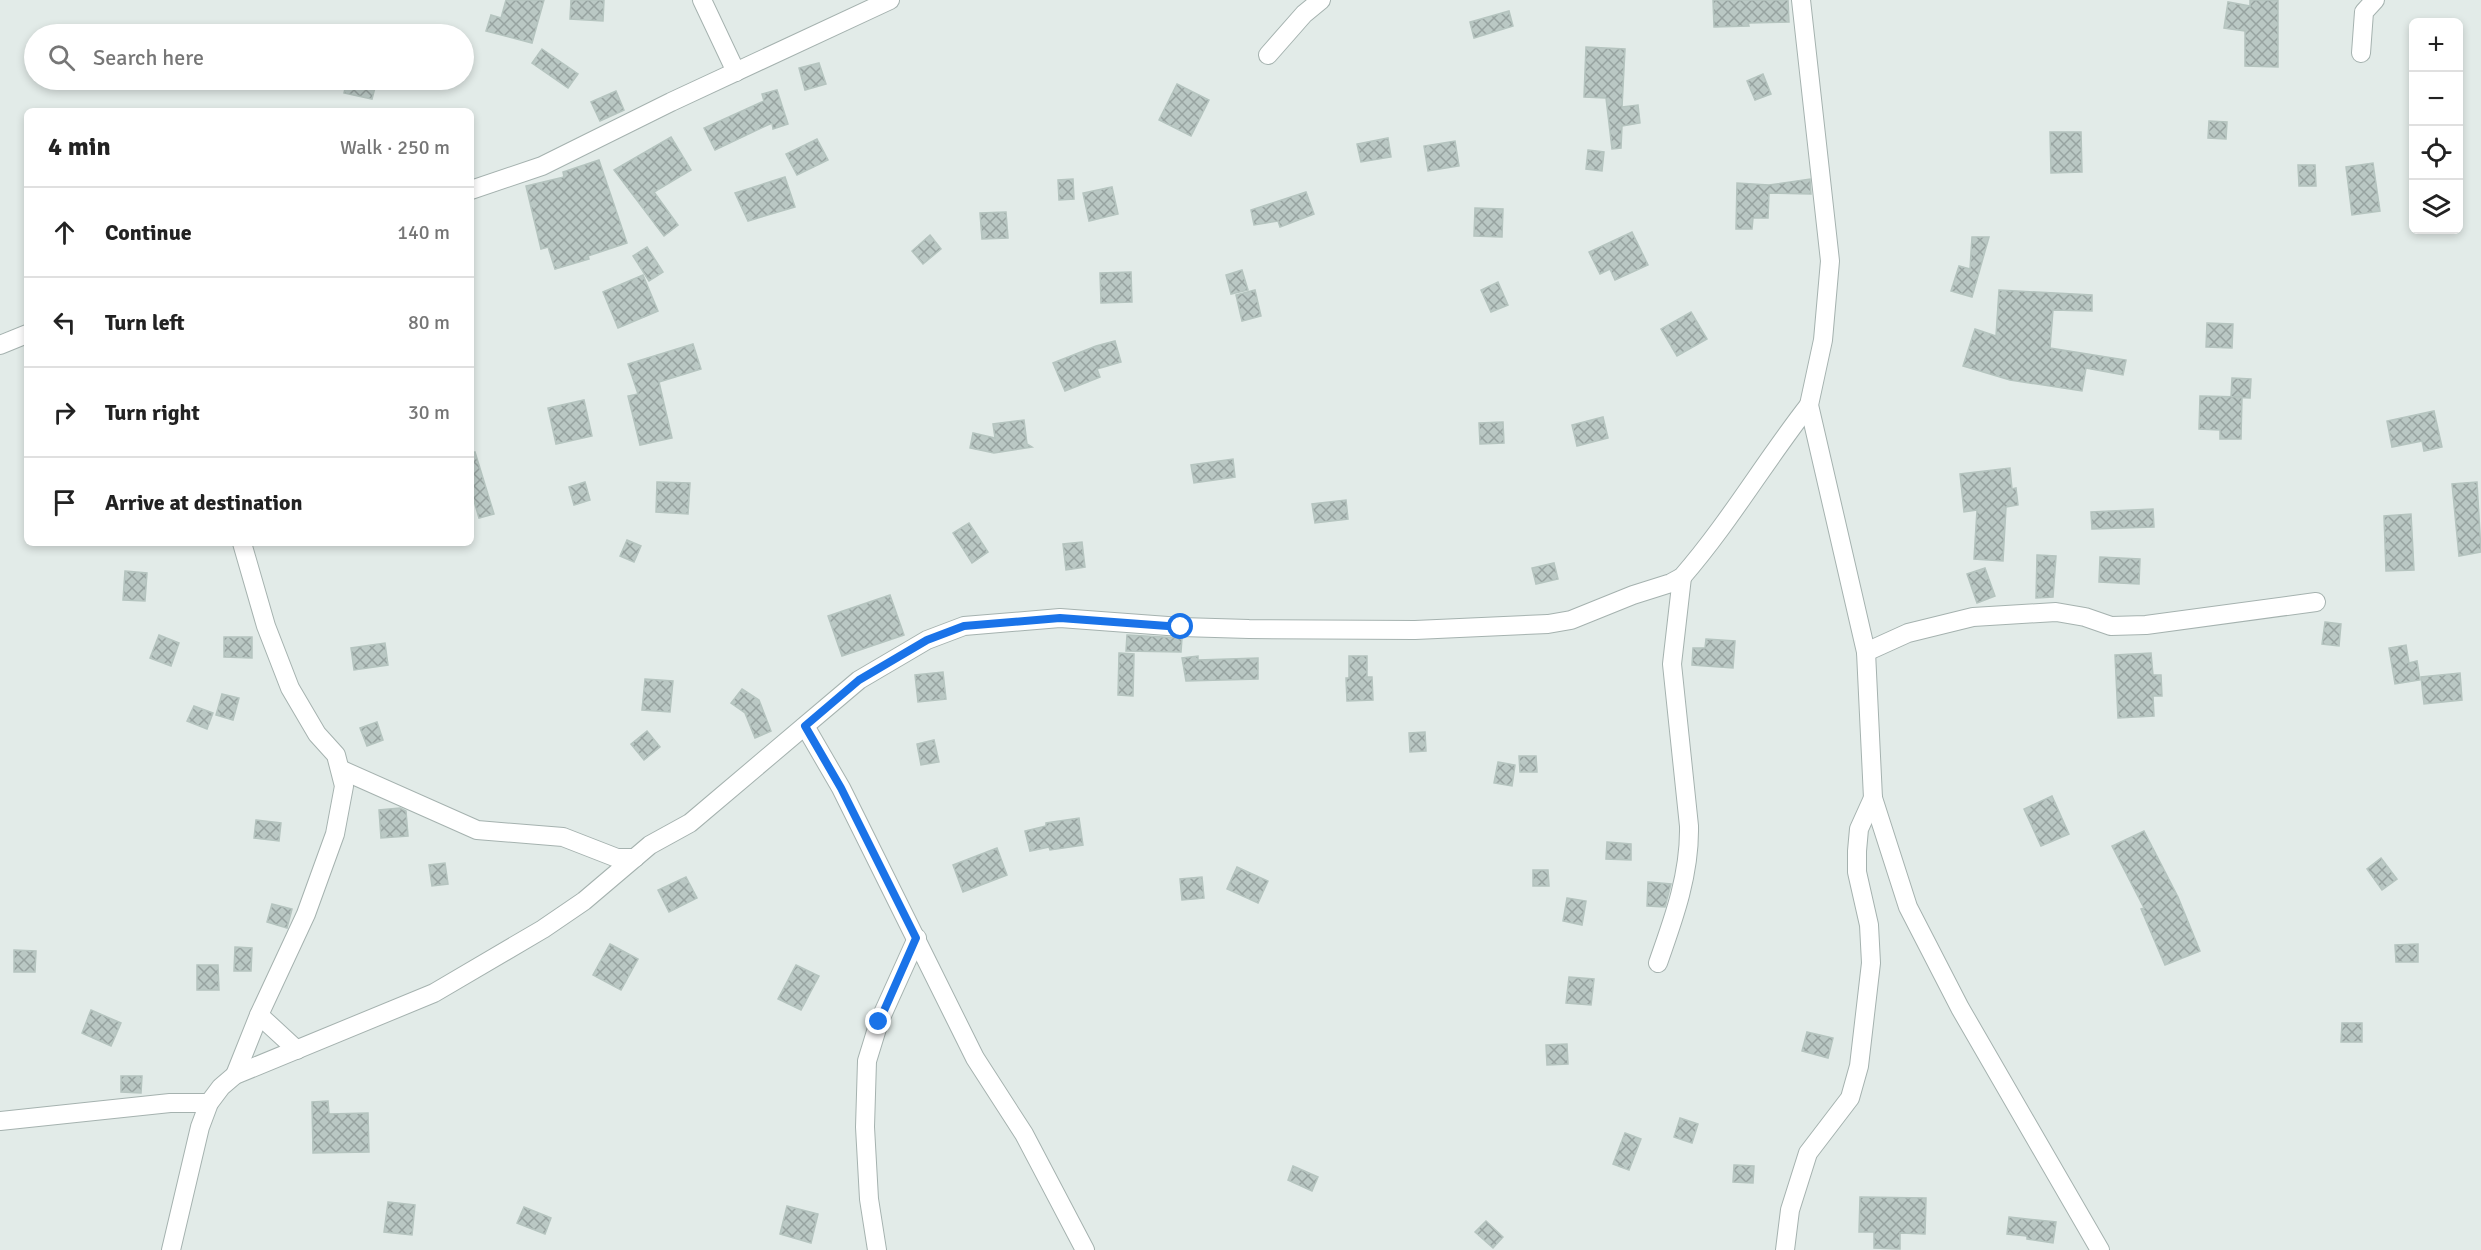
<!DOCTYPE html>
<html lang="en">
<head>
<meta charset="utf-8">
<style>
  body { margin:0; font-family:Signika,sans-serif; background:#f6f6f6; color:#222 }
  .controls { position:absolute; right:18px; top:18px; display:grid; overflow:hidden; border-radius:9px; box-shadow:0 3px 9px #0003 }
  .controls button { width:54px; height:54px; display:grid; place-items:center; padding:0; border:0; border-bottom:2px solid #e0e0e0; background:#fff; color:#222; font:30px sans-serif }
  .stop { position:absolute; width:18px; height:18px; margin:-14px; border:4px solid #1a73e8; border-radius:50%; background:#fff }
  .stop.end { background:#1a73e8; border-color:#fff; box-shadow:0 2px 6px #0008 }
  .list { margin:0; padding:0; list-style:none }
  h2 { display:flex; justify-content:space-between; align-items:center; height:78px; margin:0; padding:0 24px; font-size:26px }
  h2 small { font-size:20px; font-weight:400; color:#767676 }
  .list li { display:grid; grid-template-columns:39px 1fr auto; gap:18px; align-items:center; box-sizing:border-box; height:90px; padding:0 24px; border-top:2px solid #e0e0e0 }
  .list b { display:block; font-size:22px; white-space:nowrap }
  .list em { font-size:20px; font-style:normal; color:#767676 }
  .icon { flex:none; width:33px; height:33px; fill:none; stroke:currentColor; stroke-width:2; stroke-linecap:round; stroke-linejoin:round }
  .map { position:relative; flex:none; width:2481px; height:1250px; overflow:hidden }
  .search { position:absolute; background:#fff; box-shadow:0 3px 9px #0003; left:24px; top:24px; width:450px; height:66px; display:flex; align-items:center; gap:15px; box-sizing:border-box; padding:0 21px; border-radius:33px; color:#767676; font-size:22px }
  .panel { position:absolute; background:#fff; box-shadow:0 3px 9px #0003; left:24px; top:108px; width:450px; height:438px; border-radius:9px }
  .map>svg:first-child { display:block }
  .building { fill:url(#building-cross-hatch); stroke:#b5c4bf; stroke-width:1.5 }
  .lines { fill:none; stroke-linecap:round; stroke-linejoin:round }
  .street-casing { stroke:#a5b2af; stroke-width:20 }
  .street { stroke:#fff; stroke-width:18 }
  .route { stroke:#1a73e8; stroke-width:8 }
</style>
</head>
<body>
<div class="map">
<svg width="2481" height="1250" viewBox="0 0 2481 1250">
  <defs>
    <pattern id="building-cross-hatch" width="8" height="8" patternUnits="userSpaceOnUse" patternTransform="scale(1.5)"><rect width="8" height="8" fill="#bac8c4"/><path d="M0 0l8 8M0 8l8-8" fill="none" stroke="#97a3a0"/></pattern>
  </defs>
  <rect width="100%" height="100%" fill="#e2ebe8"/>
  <g class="building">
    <path d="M 506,0 L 544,0 L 532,43 L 486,31 L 491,15 L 501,18 Z"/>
    <path d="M 571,0 L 604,0 L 603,21 L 570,19 Z"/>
    <path d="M 1713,0 L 1788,0 L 1789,22 L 1748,23 L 1749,26 L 1714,27 Z"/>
    <path d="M 2250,0 L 2278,0 L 2278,67 L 2245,66 L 2245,31 L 2224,28 L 2228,2 L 2250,6 Z"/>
    <path d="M 1509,11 L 1513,26 L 1474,38 L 1470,22 Z"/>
    <path d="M 1586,47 L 1625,49 L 1622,107 L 1638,105 L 1640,123 L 1622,126 L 1621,148 L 1612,149 L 1606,98 L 1584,97 Z"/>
    <path d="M 542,49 L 578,74 L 568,88 L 532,63 Z"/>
    <path d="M 819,63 L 826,84 L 805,90 L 799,68 Z"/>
    <path d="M 1763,74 L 1771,94 L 1755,100 L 1747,81 Z"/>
    <path d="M 347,80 L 377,80 L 372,99 L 344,93 Z"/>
    <path d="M 1177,84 L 1209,100 L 1191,136 L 1159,120 Z"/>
    <path d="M 777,90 L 788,124 L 773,129 L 772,123 L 715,150 L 704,128 L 764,101 L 762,94 Z"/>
    <path d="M 616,91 L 624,110 L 600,121 L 591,102 Z"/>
    <path d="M 2209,121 L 2227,122 L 2226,139 L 2208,138 Z"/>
    <path d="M 2050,132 L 2081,132 L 2082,172 L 2051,173 Z"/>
    <path d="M 671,137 L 691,170 L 654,192 L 678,225 L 664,236 L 614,170 Z"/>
    <path d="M 1388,138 L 1391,157 L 1361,162 L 1357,144 Z"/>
    <path d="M 817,139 L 828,160 L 797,175 L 786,154 Z"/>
    <path d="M 1455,141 L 1459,166 L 1428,171 L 1424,146 Z"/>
    <path d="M 1588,150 L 1604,152 L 1602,171 L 1586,169 Z"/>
    <path d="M 599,160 L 627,243 L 588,256 L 589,259 L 555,269 L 548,247 L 541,249 L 526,186 L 564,177 L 563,172 Z"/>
    <path d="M 2373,163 L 2380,211 L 2352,215 L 2346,167 Z"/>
    <path d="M 2298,165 L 2315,165 L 2316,186 L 2299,186 Z"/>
    <path d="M 785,177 L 795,207 L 748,221 L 735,193 Z"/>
    <path d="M 1073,179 L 1074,199 L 1059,200 L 1058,180 Z"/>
    <path d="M 1810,179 L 1811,194 L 1769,193 L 1768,218 L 1753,218 L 1752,229 L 1736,229 L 1737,183 L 1769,185 Z"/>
    <path d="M 1112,187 L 1118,214 L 1089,221 L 1083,193 Z"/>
    <path d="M 1306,192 L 1314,214 L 1280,227 L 1278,221 L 1254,225 L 1251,210 Z"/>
    <path d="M 1475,208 L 1503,209 L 1502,237 L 1474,236 Z"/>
    <path d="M 1006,212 L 1008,238 L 982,239 L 980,213 Z"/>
    <path d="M 1632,232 L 1648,265 L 1615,280 L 1610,269 L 1600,274 L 1589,252 Z"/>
    <path d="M 930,235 L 941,249 L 923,264 L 912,251 Z"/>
    <path d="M 1972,237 L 1989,237 L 1972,297 L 1951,291 L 1959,266 L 1970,269 Z"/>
    <path d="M 647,247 L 663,272 L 649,281 L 633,256 Z"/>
    <path d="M 1242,270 L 1248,290 L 1231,294 L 1226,275 Z"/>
    <path d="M 1131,272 L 1132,302 L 1101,303 L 1100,273 Z"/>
    <path d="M 643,275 L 658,311 L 618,328 L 603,292 Z"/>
    <path d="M 1498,282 L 1508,305 L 1491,312 L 1481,290 Z"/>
    <path d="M 1255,290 L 1261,316 L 1242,321 L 1236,295 Z"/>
    <path d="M 1999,290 L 2092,295 L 2092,311 L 2053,310 L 2050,348 L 2126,360 L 2123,375 L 2086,368 L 2082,391 L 2010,380 L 1963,366 L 1975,329 L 1996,336 Z"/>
    <path d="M 1691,312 L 1707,339 L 1677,356 L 1661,329 Z"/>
    <path d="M 2207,323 L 2233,324 L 2232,348 L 2206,347 Z"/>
    <path d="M 1115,341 L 1121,362 L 1097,369 L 1100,377 L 1065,391 L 1053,363 L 1096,346 Z"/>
    <path d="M 693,344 L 701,369 L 659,382 L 672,438 L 640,445 L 628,396 L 638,394 L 628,364 Z"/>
    <path d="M 2232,378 L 2251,379 L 2250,398 L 2231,397 Z"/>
    <path d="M 2200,396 L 2242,397 L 2241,439 L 2220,439 L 2220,430 L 2199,429 Z"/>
    <path d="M 584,400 L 592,436 L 556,444 L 548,408 Z"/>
    <path d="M 2434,411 L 2442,447 L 2424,451 L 2422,441 L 2392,447 L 2387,421 Z"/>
    <path d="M 1603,417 L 1608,438 L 1577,446 L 1572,425 Z"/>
    <path d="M 1024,420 L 1027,444 L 1032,447 L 994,453 L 970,448 L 973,433 L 995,438 L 993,424 Z"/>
    <path d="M 1503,422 L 1504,443 L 1480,444 L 1479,423 Z"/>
    <path d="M 475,452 L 494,514 L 479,518 L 471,491 L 471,453 Z"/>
    <path d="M 1233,459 L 1235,477 L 1194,483 L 1191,465 Z"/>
    <path d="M 2010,468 L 2012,489 L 2016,488 L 2018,505 L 2006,507 L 2003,561 L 1974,559 L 1977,510 L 1964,512 L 1960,474 Z"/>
    <path d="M 585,482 L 590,500 L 574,505 L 569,487 Z"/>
    <path d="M 657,482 L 690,483 L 688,514 L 656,512 Z"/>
    <path d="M 2477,482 L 2481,552 L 2459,556 L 2452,484 Z"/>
    <path d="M 1346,500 L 1348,519 L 1315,523 L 1312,504 Z"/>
    <path d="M 2153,509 L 2154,527 L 2092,529 L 2091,512 Z"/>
    <path d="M 2411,514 L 2414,570 L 2386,571 L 2384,516 Z"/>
    <path d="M 969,523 L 988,552 L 972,563 L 953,533 Z"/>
    <path d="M 627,540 L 641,546 L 634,562 L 620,556 Z"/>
    <path d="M 1082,542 L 1085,567 L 1066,570 L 1063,544 Z"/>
    <path d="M 2037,555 L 2056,556 L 2053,597 L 2036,598 Z"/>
    <path d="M 2100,557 L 2140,559 L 2139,584 L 2099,582 Z"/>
    <path d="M 1554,563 L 1558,579 L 1536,584 L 1532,568 Z"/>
    <path d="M 1985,568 L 1995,596 L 1977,603 L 1967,574 Z"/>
    <path d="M 125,571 L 147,573 L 145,601 L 123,600 Z"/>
    <path d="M 890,595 L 904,635 L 842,656 L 828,616 Z"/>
    <path d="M 2325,622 L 2341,624 L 2339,646 L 2322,644 Z"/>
    <path d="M 159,635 L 179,643 L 171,666 L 150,658 Z"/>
    <path d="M 1127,635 L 1182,638 L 1181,652 L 1126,651 Z"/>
    <path d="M 224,637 L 252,637 L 252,658 L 224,657 Z"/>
    <path d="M 1706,639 L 1735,641 L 1733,668 L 1692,665 L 1693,648 L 1705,648 Z"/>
    <path d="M 385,643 L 388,665 L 354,670 L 351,648 Z"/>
    <path d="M 2406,645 L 2409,663 L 2417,661 L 2420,680 L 2395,684 L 2389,648 Z"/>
    <path d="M 1119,653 L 1134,654 L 1133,696 L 1118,695 Z"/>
    <path d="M 2151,653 L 2153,675 L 2161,675 L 2162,696 L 2153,696 L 2154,716 L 2118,718 L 2115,655 Z"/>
    <path d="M 1198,656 L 1198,660 L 1258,658 L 1258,679 L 1186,681 L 1182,658 Z"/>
    <path d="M 1349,656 L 1367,656 L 1367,677 L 1372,677 L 1373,700 L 1347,701 L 1346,678 L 1349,678 Z"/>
    <path d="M 943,672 L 946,699 L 918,702 L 915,675 Z"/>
    <path d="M 2460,673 L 2462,700 L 2424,704 L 2421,677 Z"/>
    <path d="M 645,679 L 673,681 L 670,712 L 642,710 Z"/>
    <path d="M 742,689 L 759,700 L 771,731 L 755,738 L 745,713 L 731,703 Z"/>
    <path d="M 222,694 L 239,698 L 233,720 L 216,715 Z"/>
    <path d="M 194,706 L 213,713 L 207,729 L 187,721 Z"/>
    <path d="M 377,722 L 383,740 L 367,746 L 360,728 Z"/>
    <path d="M 647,731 L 660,747 L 644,760 L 631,744 Z"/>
    <path d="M 1425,732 L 1426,751 L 1410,752 L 1409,733 Z"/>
    <path d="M 934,740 L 939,762 L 921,765 L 917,744 Z"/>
    <path d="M 1519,756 L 1536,756 L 1537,772 L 1520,772 Z"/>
    <path d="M 1498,762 L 1515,765 L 1512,786 L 1494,783 Z"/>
    <path d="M 2052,796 L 2069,834 L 2041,846 L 2024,809 Z"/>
    <path d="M 400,808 L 406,811 L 408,836 L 381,838 L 379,810 Z"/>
    <path d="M 1079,818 L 1083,845 L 1050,850 L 1049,847 L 1030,851 L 1025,831 L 1046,826 L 1046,823 Z"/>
    <path d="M 256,820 L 281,823 L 279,841 L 254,838 Z"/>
    <path d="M 2144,831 L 2178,897 L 2200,951 L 2165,965 L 2141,909 L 2144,908 L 2112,846 Z"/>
    <path d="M 1607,842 L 1631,844 L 1631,860 L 1606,859 Z"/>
    <path d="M 997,848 L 1007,875 L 963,892 L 953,865 Z"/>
    <path d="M 2381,858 L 2397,879 L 2382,890 L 2367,869 Z"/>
    <path d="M 445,863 L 448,884 L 432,886 L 429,865 Z"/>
    <path d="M 1237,867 L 1268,881 L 1258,903 L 1227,889 Z"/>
    <path d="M 1533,870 L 1548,870 L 1549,886 L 1533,886 Z"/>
    <path d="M 686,877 L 697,898 L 669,912 L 658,890 Z"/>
    <path d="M 1202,877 L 1204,898 L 1182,900 L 1180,879 Z"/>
    <path d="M 1648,882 L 1671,884 L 1665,907 L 1647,906 Z"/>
    <path d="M 1567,898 L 1586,901 L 1582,925 L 1563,921 Z"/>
    <path d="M 272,904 L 292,909 L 287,928 L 267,922 Z"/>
    <path d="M 610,944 L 638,959 L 621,990 L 593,975 Z"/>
    <path d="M 2418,944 L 2418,962 L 2396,962 L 2395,945 Z"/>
    <path d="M 235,947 L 252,948 L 251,971 L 234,971 Z"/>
    <path d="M 14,950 L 36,951 L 35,972 L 14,972 Z"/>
    <path d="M 197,965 L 218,965 L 219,990 L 197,990 Z"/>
    <path d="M 796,965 L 819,976 L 801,1010 L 778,999 Z"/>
    <path d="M 1569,977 L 1594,979 L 1591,1005 L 1566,1003 Z"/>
    <path d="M 91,1010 L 121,1023 L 111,1046 L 82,1033 Z"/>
    <path d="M 2342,1023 L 2362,1023 L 2362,1042 L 2341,1042 Z"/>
    <path d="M 1807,1032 L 1833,1038 L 1828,1058 L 1802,1051 Z"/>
    <path d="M 1567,1044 L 1568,1064 L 1547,1065 L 1546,1045 Z"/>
    <path d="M 121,1076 L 142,1076 L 141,1093 L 121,1092 Z"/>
    <path d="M 328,1101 L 329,1114 L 368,1113 L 369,1152 L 313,1153 L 312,1102 Z"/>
    <path d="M 1680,1118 L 1698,1124 L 1692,1143 L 1674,1137 Z"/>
    <path d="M 1625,1133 L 1641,1139 L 1629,1170 L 1613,1164 Z"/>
    <path d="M 1734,1165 L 1754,1166 L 1753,1183 L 1733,1182 Z"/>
    <path d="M 1293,1166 L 1318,1177 L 1312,1191 L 1288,1180 Z"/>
    <path d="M 1860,1197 L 1926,1198 L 1925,1234 L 1900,1233 L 1900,1249 L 1874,1248 L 1874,1232 L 1859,1232 Z"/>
    <path d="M 388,1202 L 415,1205 L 412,1235 L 384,1232 Z"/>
    <path d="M 787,1206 L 818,1214 L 811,1243 L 780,1234 Z"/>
    <path d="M 524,1207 L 551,1218 L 545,1234 L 517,1223 Z"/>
    <path d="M 2009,1217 L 2056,1222 L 2053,1243 L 2027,1239 L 2027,1236 L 2007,1234 Z"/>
    <path d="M 1486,1221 L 1503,1237 L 1493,1248 L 1475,1232 Z"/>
  </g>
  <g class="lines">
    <g class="street-casing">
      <g id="street">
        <path d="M 702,0 L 736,72"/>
        <path d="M 1801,0 L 1830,261 L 1823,340 L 1809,405 L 1866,652 L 1873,798 L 1908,907 L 1960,1008 L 2100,1250"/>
        <path d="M 2361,53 L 2364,12 L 2375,0"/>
        <path d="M 1268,55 L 1304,14 L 1321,0"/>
        <path d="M 471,190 L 542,166 L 671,102 L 890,0"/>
        <path d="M 0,345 L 27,334"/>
        <path d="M 1866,652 L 1908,633 L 1973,617 L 2056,612 L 2085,617 L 2111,626 L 2146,625 L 2316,602"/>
        <path d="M 805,726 L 841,788 L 975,1058 L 1024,1134 L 1085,1250"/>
        <path d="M 342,770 L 477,830 L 563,837 L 617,858 L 635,858"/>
        <path d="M 1658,963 C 1674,918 1690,874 1689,826 L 1672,664 L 1682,577"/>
        <path d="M 259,1015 L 297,1050"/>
        <path d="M 235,1075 L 259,1015 L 306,914 L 335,834 L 344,786 L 336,755 L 317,734 L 290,688 L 266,626 L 242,543"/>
        <path d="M 0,1121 L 170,1103 L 209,1103"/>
        <path d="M 171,1250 L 200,1127 L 209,1103 L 221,1087 L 235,1075 L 434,993 L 543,929 L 584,901 L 650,845 L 690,823 L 859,680 L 927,640 L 964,626 L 1060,618 L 1181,627 L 1249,629 L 1415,630 L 1548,624 L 1571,620 L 1633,595 L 1671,583 L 1682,577 C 1729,523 1765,461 1809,405"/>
        <path d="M 877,1250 L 869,1199 L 865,1127 L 867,1061 L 879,1022 L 917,938"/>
        <path d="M 1785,1250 L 1790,1210 L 1808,1153 L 1850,1098 L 1859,1066 L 1871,963 L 1869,925 L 1857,872 L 1857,851 L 1859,829 L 1873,798"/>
      </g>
    </g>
    <use href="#street" class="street"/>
  </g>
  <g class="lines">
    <path class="route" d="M 879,1022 L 916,938 L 841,788 L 805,726 L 859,680 L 927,640 L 964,626 L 1060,618 L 1181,627"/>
  </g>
</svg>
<div class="controls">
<button>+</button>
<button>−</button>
<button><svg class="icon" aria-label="locate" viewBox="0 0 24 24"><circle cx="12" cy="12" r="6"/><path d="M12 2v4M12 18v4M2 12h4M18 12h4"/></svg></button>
<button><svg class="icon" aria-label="layers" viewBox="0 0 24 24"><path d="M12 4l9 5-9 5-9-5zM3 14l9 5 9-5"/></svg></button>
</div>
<div class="stop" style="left:1181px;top:627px"></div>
<div class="stop end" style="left:879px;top:1022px"></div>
<div class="search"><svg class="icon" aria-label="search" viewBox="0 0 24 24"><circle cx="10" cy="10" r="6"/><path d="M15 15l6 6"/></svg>Search here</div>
<section class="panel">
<h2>4 min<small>Walk · 250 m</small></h2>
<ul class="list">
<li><svg class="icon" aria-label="ahead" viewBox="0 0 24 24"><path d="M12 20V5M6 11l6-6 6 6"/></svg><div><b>Continue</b></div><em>140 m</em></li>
<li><svg class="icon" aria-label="left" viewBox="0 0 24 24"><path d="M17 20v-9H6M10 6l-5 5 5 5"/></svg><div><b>Turn left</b></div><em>80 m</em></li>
<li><svg class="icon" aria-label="right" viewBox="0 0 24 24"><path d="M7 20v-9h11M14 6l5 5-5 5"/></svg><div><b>Turn right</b></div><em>30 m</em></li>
<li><svg class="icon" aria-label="arrive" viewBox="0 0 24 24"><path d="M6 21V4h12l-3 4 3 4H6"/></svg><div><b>Arrive at destination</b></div></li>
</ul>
</section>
</div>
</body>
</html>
